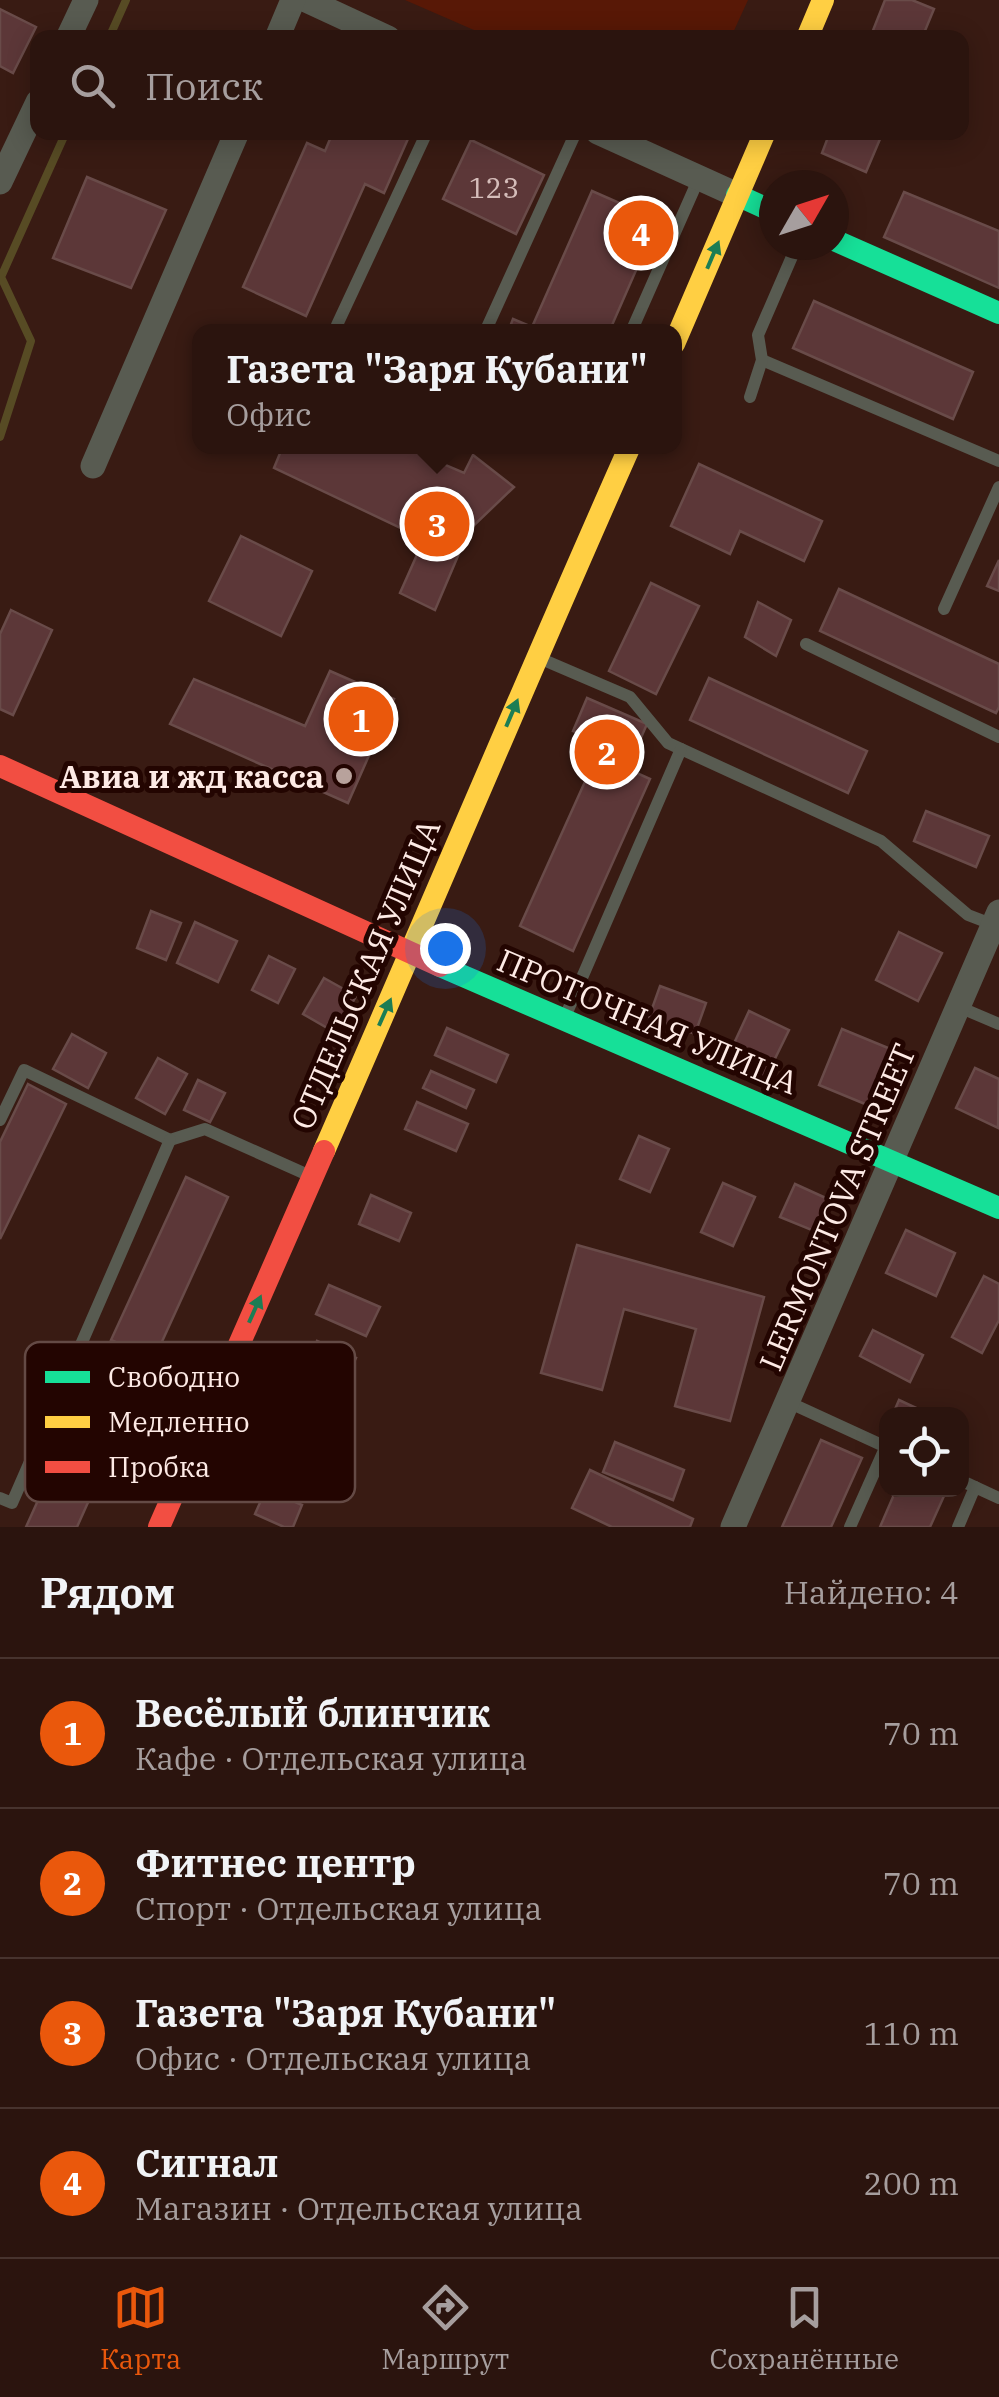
<!DOCTYPE html>
<html lang="ru">
<head>
<meta charset="utf-8">
<style>
  body { margin:0; font-family:"IBM Plex Serif",serif; background:#37211c; color:#f1f3f6 }
  .controls { position:absolute; right:30px; bottom:30px; display:grid; overflow:hidden; border-radius:20px; box-shadow:0 5px 25px #0003 }
  .controls button { width:90px; height:90px; display:grid; place-items:center; padding:0; border:0; border-bottom:2px solid #47332e; background:#2b140e; color:#f1f3f6; font:50px sans-serif }
  .compass { position:absolute; left:759px; top:170px; width:90px; height:90px; border-radius:50%; background:#2b140e; box-shadow:0 5px 25px #0003; rotate:51deg }
  .you { position:absolute; left:445px; top:948px; width:35px; height:35px; margin:-25px; border:8px solid #fff; border-radius:50%; background:#1a73e8; box-shadow:0 0 0 15px #1a73e833 }
  .badge { display:grid; place-items:center; width:65px; height:65px; border-radius:50%; background:#ea580c; color:#fff; font-size:32px; font-weight:700 }
  .pin { position:absolute; translate:-50% -50%; border:5px solid #fff; box-shadow:0 2px 10px #0006 }
  .popup { position:absolute; left:192px; top:324px; width:490px; height:130px; box-sizing:border-box; display:grid; place-content:center; border-radius:20px; background:#2b140e; filter:drop-shadow(0 2px 8px #0005); font-size:32px; white-space:nowrap; color:#a69e9e }
  .popup b { font-size:38px; color:#f1f3f6 }
  .popup::after { content:''; position:absolute; left:50%; top:100%; margin-left:-20px; border:20px solid transparent; border-top-color:#2b140e }
  .list { margin:0; padding:0; list-style:none }
  h2 { display:flex; justify-content:space-between; align-items:center; height:130px; margin:0; padding:0 40px; font-size:42px }
  h2 small { font-size:32px; font-weight:400; color:#a69e9e }
  .list li { display:grid; grid-template-columns:65px 1fr auto; gap:30px; align-items:center; box-sizing:border-box; height:150px; padding:0 40px; border-top:2px solid #47332e }
  .list b { display:block; font-size:38px; white-space:nowrap }
  .list p { margin:0; font-size:32px; white-space:nowrap; color:#a69e9e }
  .list em { font-size:32px; font-style:normal; color:#a69e9e }
  .icon { flex:none; width:55px; height:55px; fill:none; stroke:currentColor; stroke-width:2; stroke-linecap:round; stroke-linejoin:round }
  .map { position:relative; flex:none; width:999px; height:1527px; overflow:hidden }
  .search { position:absolute; background:#2b140e; box-shadow:0 5px 25px #0003; left:30px; right:30px; top:30px; height:110px; display:flex; align-items:center; gap:25px; box-sizing:border-box; padding:0 35px; border-radius:20px; color:#a69e9e; font-size:38px }
  .sheet { height:730px; background:#2b140e }
  nav { display:flex; justify-content:space-around; align-items:center; box-sizing:border-box; height:140px; border-top:2px solid #47332e; background:#2b140e; font-size:28px; color:#a69e9e }
  nav a { display:grid; justify-items:center; gap:5px }
  nav .on { color:#ea580c }
  .map>svg:first-child { display:block }
  .green { fill:#581806 }
  .lines { fill:none; stroke-linecap:round; stroke-linejoin:round }
  .stream { stroke:#574b24; stroke-width:8 }
  .building { fill:#5c3738; stroke:#694b49; stroke-width:2.5 }
  .lane { stroke:#585b51; stroke-width:12 }
  .street { stroke:#585b51; stroke-width:25 }
  .fast { stroke:#16e098; stroke-width:22 }
  .slow { stroke:#ffcf43; stroke-width:22 }
  .jam { stroke:#f24e42; stroke-width:22 }
  .oneway { fill:#1c7d54 }
  .poi-dot { fill:#b8a29c; stroke:#230501; stroke-width:4 }
  .labels { text-anchor:middle; dominant-baseline:central; stroke-width:10; stroke-linejoin:round; paint-order:stroke }
  .number-label { font-size:28px; fill:#d5bdba }
  .poi-label { font-size:32px; font-weight:bold; fill:#fdeae5; stroke:#230501; text-anchor:end }
  .street-label { font-size:32px; fill:#fdeae5; stroke:#230501 }
  .key { fill:#230501; stroke:#644a45; stroke-width:2.5 }
  .key-label { font-size:28px; fill:#fdeae5 }
</style>
</head>
<body>
<div class="map">
<svg width="999" height="1527" viewBox="0 0 999 1527">
  <rect width="100%" height="100%" fill="#391b13"/>
  <path class="green" d="M 405,0 L 748,0 L 731,37 L 490,37 Z"/>
  <g class="lines">
    <g class="stream">
      <path d="M 109,38 L 126,0"/>
      <path d="M 0,437 L 31,341 L 1,277 L 66,132"/>
    </g>
  </g>
  <g class="building">
    <path d="M 885,0 L 912,0 L 934,9 L 922,38 L 870,38 Z"/>
    <path d="M 0,9 L 36,27 L 13,73 L 0,66 Z"/>
    <path d="M 333,132 L 411,132 L 384,193 L 365,184 L 306,316 L 243,287 L 307,143 L 325,151 Z"/>
    <path d="M 830,132 L 883,132 L 866,172 L 822,153 Z"/>
    <path d="M 471,140 L 544,175 L 516,234 L 443,199 Z"/>
    <path d="M 87,177 L 166,210 L 131,288 L 53,258 Z"/>
    <path d="M 592,191 L 658,220 L 609,332 L 508,332 L 513,319 L 532,327 Z"/>
    <path d="M 904,192 L 999,231 L 999,288 L 884,237 Z"/>
    <path d="M 814,301 L 973,372 L 953,419 L 793,348 Z"/>
    <path d="M 283,446 L 401,446 L 464,473 L 473,455 L 514,487 L 469,530 L 435,610 L 400,593 L 424,539 L 274,468 Z"/>
    <path d="M 699,464 L 822,521 L 804,561 L 740,531 L 730,554 L 671,526 Z"/>
    <path d="M 241,536 L 312,571 L 281,636 L 209,601 Z"/>
    <path d="M 999,560 L 999,591 L 987,586 Z"/>
    <path d="M 651,583 L 699,606 L 656,694 L 609,671 Z"/>
    <path d="M 839,589 L 999,664 L 999,707 L 996,713 L 820,631 Z"/>
    <path d="M 758,602 L 791,620 L 776,656 L 745,637 Z"/>
    <path d="M 11,610 L 52,630 L 13,715 L 0,709 L 0,634 Z"/>
    <path d="M 330,671 L 394,699 L 348,803 L 170,724 L 194,679 L 305,726 Z"/>
    <path d="M 709,678 L 867,751 L 848,793 L 690,720 Z"/>
    <path d="M 587,698 L 647,724 L 633,756 L 573,731 Z"/>
    <path d="M 597,755 L 650,779 L 573,951 L 520,926 Z"/>
    <path d="M 926,811 L 989,836 L 976,867 L 914,841 Z"/>
    <path d="M 151,911 L 181,923 L 166,960 L 137,948 Z"/>
    <path d="M 195,922 L 237,941 L 218,982 L 177,963 Z"/>
    <path d="M 899,932 L 942,953 L 918,1001 L 876,980 Z"/>
    <path d="M 269,956 L 295,969 L 278,1003 L 252,990 Z"/>
    <path d="M 324,978 L 356,996 L 336,1033 L 303,1014 Z"/>
    <path d="M 660,986 L 706,1003 L 695,1034 L 649,1017 Z"/>
    <path d="M 749,1011 L 789,1030 L 763,1083 L 724,1065 Z"/>
    <path d="M 447,1028 L 508,1055 L 496,1082 L 435,1055 Z"/>
    <path d="M 842,1029 L 893,1050 L 870,1106 L 819,1085 Z"/>
    <path d="M 72,1034 L 106,1053 L 88,1088 L 53,1069 Z"/>
    <path d="M 158,1058 L 187,1074 L 165,1114 L 136,1098 Z"/>
    <path d="M 975,1068 L 999,1079 L 998,1128 L 956,1108 Z"/>
    <path d="M 431,1071 L 474,1090 L 466,1108 L 423,1088 Z"/>
    <path d="M 198,1080 L 225,1093 L 210,1122 L 184,1110 Z"/>
    <path d="M 28,1084 L 66,1104 L 0,1239 L 0,1142 Z"/>
    <path d="M 417,1102 L 468,1124 L 456,1151 L 405,1129 Z"/>
    <path d="M 639,1136 L 669,1149 L 650,1192 L 620,1179 Z"/>
    <path d="M 186,1177 L 228,1197 L 154,1359 L 111,1340 Z"/>
    <path d="M 723,1183 L 755,1197 L 733,1246 L 701,1232 Z"/>
    <path d="M 795,1184 L 828,1199 L 814,1231 L 780,1217 Z"/>
    <path d="M 371,1195 L 411,1213 L 399,1241 L 359,1224 Z"/>
    <path d="M 906,1230 L 955,1253 L 936,1296 L 886,1273 Z"/>
    <path d="M 577,1245 L 764,1297 L 730,1421 L 675,1406 L 696,1329 L 624,1309 L 602,1390 L 541,1373 Z"/>
    <path d="M 984,1276 L 999,1284 L 999,1320 L 982,1353 L 952,1337 Z"/>
    <path d="M 329,1285 L 380,1307 L 366,1336 L 316,1314 Z"/>
    <path d="M 873,1330 L 923,1355 L 910,1382 L 860,1356 Z"/>
    <path d="M 317,1341 L 356,1358 L 346,1379 L 307,1362 Z"/>
    <path d="M 294,1376 L 328,1391 L 321,1407 L 287,1392 Z"/>
    <path d="M 91,1383 L 133,1402 L 77,1527 L 26,1527 Z"/>
    <path d="M 899,1400 L 929,1414 L 893,1414 Z"/>
    <path d="M 821,1440 L 862,1458 L 831,1527 L 782,1527 Z"/>
    <path d="M 615,1442 L 684,1470 L 673,1500 L 603,1472 Z"/>
    <path d="M 590,1470 L 693,1519 L 690,1527 L 612,1527 L 572,1508 Z"/>
    <path d="M 266,1489 L 302,1505 L 293,1527 L 284,1527 L 255,1514 Z"/>
    <path d="M 896,1490 L 929,1490 L 944,1496 L 930,1527 L 880,1527 Z"/>
  </g>
  <g class="lines">
    <g class="lane">
      <path d="M 337,325 L 427,132"/>
      <path d="M 485,332 L 576,132"/>
      <path d="M 631,332 L 699,178"/>
      <path d="M 762,360 L 999,461"/>
      <path d="M 750,397 L 762,360 L 758,335 L 797,245"/>
      <path d="M 944,609 L 999,487"/>
      <path d="M 806,644 L 999,737"/>
      <path d="M 539,658 L 630,697 L 668,743 L 881,841 L 968,915 L 994,925"/>
      <path d="M 959,1007 L 999,1024"/>
      <path d="M 565,1017 L 681,749"/>
      <path d="M 0,1120 L 24,1070 L 170,1140 L 205,1129 L 308,1175"/>
      <path d="M 788,1402 L 886,1447"/>
      <path d="M 975,1487 L 999,1498"/>
      <path d="M 0,1498 L 12,1503 L 170,1140"/>
      <path d="M 850,1527 L 886,1446"/>
      <path d="M 958,1527 L 975,1487 L 962,1481"/>
    </g>
    <g class="street">
      <path d="M 306,0 L 388,38"/>
      <path d="M 68,38 L 86,0"/>
      <path d="M 277,38 L 293,0"/>
      <path d="M 598,132 L 737,195"/>
      <path d="M 0,182 L 38,102"/>
      <path d="M 93,466 L 237,132"/>
      <path d="M 733,1527 L 999,912"/>
    </g>
    <g class="fast">
      <path d="M 737,195 L 774,212"/>
      <path d="M 834,240 L 999,313"/>
      <path d="M 440,966 L 999,1208"/>
    </g>
    <g class="slow">
      <path d="M 807,38 L 823,0"/>
      <path d="M 674,344 L 765,132"/>
      <path d="M 324,1151 C 427,916 526,680 630,446"/>
    </g>
    <g class="jam">
      <path d="M 0,766 L 440,966"/>
      <path d="M 159,1527 L 324,1151"/>
    </g>
  </g>
  <defs><path id="oneway-solid" d="M-6-.8H1V-3.2L6.5 0L1 3.2V.8H-6Z" transform="scale(2.5)"/></defs>
  <g class="oneway">
    <use href="#oneway-solid" transform="translate(713 255) rotate(-67)"/>
    <use href="#oneway-solid" transform="translate(512 713) rotate(-67)"/>
    <use href="#oneway-solid" transform="translate(385 1012) rotate(-66)"/>
    <use href="#oneway-solid" transform="translate(255 1309) rotate(-66)"/>
  </g>
  <circle class="poi-dot" cx="344" cy="776" r="10"/>
  <g class="labels">
    <g class="number-label">
      <text x="494" y="187">123</text>
    </g>
    <g class="poi-label">
      <text x="324" y="776">Авиа и жд касса</text>
    </g>
    <g class="street-label">
      <text transform="translate(365 974) rotate(-67)">ОТДЕЛЬСКАЯ УЛИЦА</text>
      <text transform="translate(648 1021) rotate(23)">ПРОТОЧНАЯ УЛИЦА</text>
      <text transform="translate(837 1207) rotate(-67)">LERMONTOVA STREET</text>
    </g>
  </g>
  <rect x="25" y="1342" width="330" height="160" rx="15" class="key"/>
  <rect x="45" y="1371" width="45" height="12" fill="#16e098"/>
  <rect x="45" y="1416" width="45" height="12" fill="#ffcf43"/>
  <rect x="45" y="1461" width="45" height="12" fill="#f24e42"/>
  <g class="key-label">
    <text x="108" y="1387">Свободно</text>
    <text x="108" y="1432">Медленно</text>
    <text x="108" y="1477">Пробка</text>
  </g>
</svg>
<div class="controls">
<button><svg class="icon" aria-label="locate" viewBox="0 0 24 24"><circle cx="12" cy="12" r="6"/><path d="M12 2v4M12 18v4M2 12h4M18 12h4"/></svg></button>
</div>
<svg class="compass" viewBox="-18 -18 36 36"><path d="M0-13l5 13h-10z" fill="#e53935"/><path d="M0 13l5-13h-10z" fill="#a69e9e"/></svg>
<div class="you"></div>
<div class="pin badge" style="left:361px;top:719px">1</div>
<div class="pin badge" style="left:607px;top:752px">2</div>
<div class="pin badge" style="left:437px;top:524px">3</div>
<div class="popup"><b>Газета &quot;Заря Кубани&quot;</b>Офис</div>
<div class="pin badge" style="left:641px;top:233px">4</div>
<div class="search"><svg class="icon" aria-label="search" viewBox="0 0 24 24"><circle cx="10" cy="10" r="6"/><path d="M15 15l6 6"/></svg>Поиск</div>
</div>
<section class="sheet">
<h2>Рядом<small>Найдено: 4</small></h2>
<ul class="list">
<li><span class="badge">1</span><div><b>Весёлый блинчик</b><p>Кафе · Отдельская улица</p></div><em>70 m</em></li>
<li><span class="badge">2</span><div><b>Фитнес центр</b><p>Спорт · Отдельская улица</p></div><em>70 m</em></li>
<li><span class="badge">3</span><div><b>Газета &quot;Заря Кубани&quot;</b><p>Офис · Отдельская улица</p></div><em>110 m</em></li>
<li><span class="badge">4</span><div><b>Сигнал</b><p>Магазин · Отдельская улица</p></div><em>200 m</em></li>
</ul>
</section>
<nav>
<a class="on"><svg class="icon" aria-label="map" viewBox="0 0 24 24"><path d="M3 6l6-2 6 2 6-2v14l-6 2-6-2-6 2zM9 4v14M15 6v14"/></svg>Карта</a>
<a><svg class="icon" aria-label="directions" viewBox="0 0 24 24"><path d="M12 3l9 9-9 9-9-9zM9 14v-3h6M13 9l2 2-2 2"/></svg>Маршрут</a>
<a><svg class="icon" aria-label="saved" viewBox="0 0 24 24"><path d="M7 4h10v16l-5-4-5 4z"/></svg>Сохранённые</a>
</nav>
</body>
</html>
